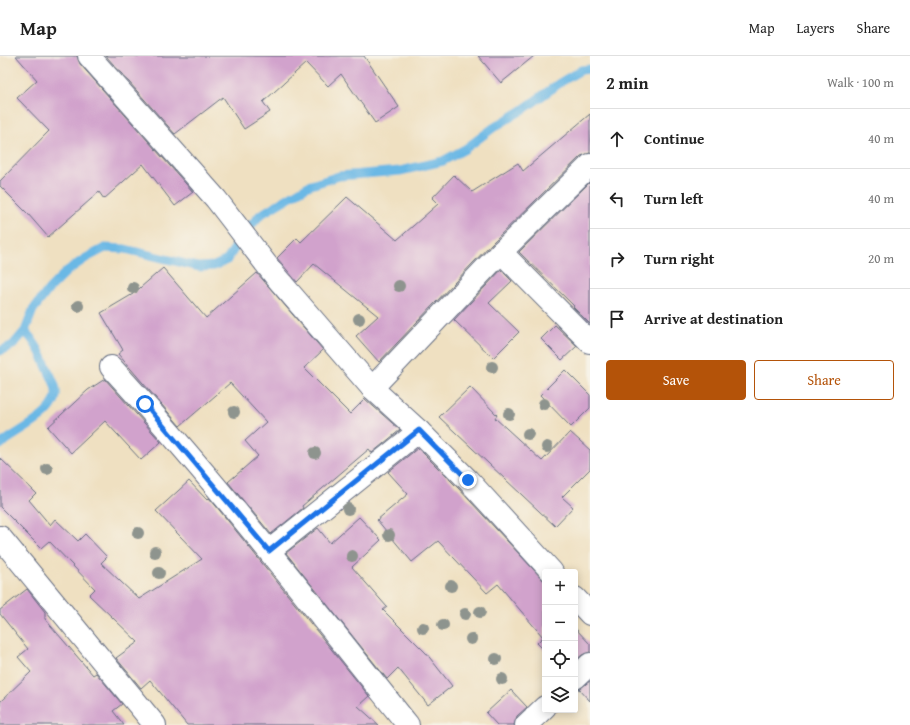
<!DOCTYPE html>
<html lang="en">
<head>
<meta charset="utf-8">
<style>
  body { margin:0; font-family:"Gentium Book Plus",serif; background:#f6f6f6; color:#222 }
  .controls { position:absolute; right:12px; bottom:12px; display:grid; overflow:hidden; border-radius:4px; box-shadow:0 2px 10px #0003 }
  .controls button { width:36px; height:36px; display:grid; place-items:center; padding:0; border:0; border-bottom:1px solid #e0e0e0; background:#fff; color:#222; font:20px sans-serif }
  .stop { position:absolute; width:12px; height:12px; margin:-9px; border:3px solid #1a73e8; border-radius:50%; background:#fff }
  .stop.end { background:#1a73e8; border-color:#fff; box-shadow:0 1px 4px #0008 }
  .list { margin:0; padding:0; list-style:none }
  h2 { display:flex; justify-content:space-between; align-items:center; height:52px; margin:0; padding:0 16px; font-size:17px }
  h2 small { font-size:13px; font-weight:400; color:#767676 }
  .list li { display:grid; grid-template-columns:26px 1fr auto; gap:12px; align-items:center; box-sizing:border-box; height:60px; padding:0 16px; border-top:1px solid #e0e0e0 }
  .list b { display:block; font-size:15px; white-space:nowrap }
  .list em { font-size:13px; font-style:normal; color:#767676 }
  .actions { display:flex; gap:8px; padding:12px 16px }
  .actions a { flex:1; padding:9px 0; border:1px solid #b45309; border-radius:4px; text-align:center; font-size:14px; color:#b45309 }
  .actions .main { background:#b45309; color:#fff }
  .icon { flex:none; width:22px; height:22px; fill:none; stroke:currentColor; stroke-width:2; stroke-linecap:round; stroke-linejoin:round }
  .map { position:relative; flex:none; width:590px; height:669px; overflow:hidden }
  header { display:flex; align-items:center; gap:24px; box-sizing:border-box; height:56px; padding:0 20px; background:#fff; border-bottom:1px solid #e0e0e0 }
  header strong { font-size:19px }
  nav { display:flex; gap:22px; margin-inline-start:auto; font-size:14px }
  main { display:flex }
  aside { flex:1; background:#fff }
  .map>svg:first-child { display:block }
  .lines { fill:none; stroke-linecap:round; stroke-linejoin:round }
  .stream { stroke:#6bb8e5; stroke-width:9 }
  .building { fill:#d1a2cc }
  .minor-casing { stroke:#656d81; stroke-width:24 }
  .minor { stroke:#fff; stroke-width:22 }
  .tree { fill:#8e948e }
  .route { stroke:#1a73e8; stroke-width:5 }
</style>
</head>
<body>
<header>
<strong>Map</strong>
<nav><a>Map</a><a>Layers</a><a>Share</a></nav>
</header>
<main>
<div class="map">
<svg width="590" height="669" viewBox="0 0 590 669">
  <rect width="100%" height="100%" fill="#f7f3e8"/>
  <filter id="ink" filterUnits="userSpaceOnUse"><feTurbulence type="fractalNoise" baseFrequency=".025" numOctaves="2"/><feDisplacementMap in="SourceGraphic" scale="8" xChannelSelector="R" yChannelSelector="G"/><feConvolveMatrix kernelMatrix="1 2 1 2 8 2 1 2 1" color-interpolation-filters="sRGB"/></filter>
  <filter id="wash" filterUnits="userSpaceOnUse"><feTurbulence type="fractalNoise" baseFrequency=".012" numOctaves="4" result="noise"/><feDisplacementMap in="SourceGraphic" scale="16" xChannelSelector="R" yChannelSelector="G"/><feGaussianBlur stdDeviation="0.9" result="paint"/><feColorMatrix in="noise" values="0 0 0 0 0 0 0 0 0 0 0 0 0 0 0 0 0 1.4 0 .05"/><feComposite in="paint" operator="in"/></filter>
  <g filter="url(#wash)">
    <rect width="100%" height="100%" fill="#efe0c1"/>
    <g class="lines">
      <g class="stream">
        <path d="M 0,295 L 13,289 L 25,275 L 33,254 L 49,233 L 67,215 L 86,202 L 105,192 L 125,193 L 199,211 L 214,210 L 227,204 L 243,179 L 260,159 L 308,130 L 339,120 L 400,115 L 443,105 L 465,93 L 493,72 L 524,53 L 561,26 L 581,14 L 590,13"/>
        <path d="M 0,389 C 16,375 60,358 56,334 C 55,327 51,320 48,314 C 41,298 37,288 25,275"/>
      </g>
    </g>
    <g id="blocks">
      <g class="building">
        <path d="M 16,0 L 77,0 L 80,8 L 193,136 L 175,150 L 143,108 L 104,143 L 99,136 L 48,181 L 28,158 L 0,130 L 0,125 L 49,75 L 17,42 L 37,24 Z"/>
        <path d="M 106,0 L 364,0 L 399,51 L 375,67 L 341,18 L 328,30 L 306,7 L 263,46 L 270,56 L 244,73 L 223,41 L 175,78 Z"/>
        <path d="M 478,0 L 534,0 L 501,27 Z"/>
        <path d="M 590,58 L 590,97 L 581,100 L 492,187 L 379,306 L 356,280 L 378,260 L 314,208 L 297,226 L 277,202 L 297,182 L 301,186 L 347,141 L 397,184 L 438,148 L 432,142 L 454,119 L 472,136 L 518,107 L 523,115 Z"/>
        <path d="M 590,126 L 590,268 L 573,251 L 574,250 L 519,196 Z"/>
        <path d="M 163,212 L 206,262 L 257,217 L 323,294 L 304,312 L 350,358 L 365,343 L 400,374 L 372,397 L 369,393 L 302,450 L 303,452 L 271,478 L 228,426 L 258,400 L 245,385 L 266,366 L 230,327 L 180,370 L 118,298 L 123,294 L 101,257 L 133,238 Z"/>
        <path d="M 501,214 L 512,225 L 489,247 L 519,276 L 493,302 L 454,264 Z"/>
        <path d="M 555,269 L 577,290 L 562,304 L 541,283 Z"/>
        <path d="M 565,314 L 590,339 L 590,352 L 571,371 L 540,339 Z"/>
        <path d="M 105,323 L 161,386 L 141,404 L 105,365 L 71,397 L 48,371 L 88,334 Z"/>
        <path d="M 470,331 L 497,359 L 495,362 L 542,405 L 570,376 L 590,394 L 590,413 L 562,441 L 573,451 L 555,470 L 439,361 Z"/>
        <path d="M 418,392 L 459,433 L 545,526 L 545,595 L 537,587 L 543,581 L 498,528 L 487,537 L 438,485 L 412,506 L 377,464 L 408,438 L 388,416 Z"/>
        <path d="M 0,402 L 36,437 L 29,444 L 50,469 L 55,463 L 78,485 L 85,478 L 107,501 L 101,507 L 139,543 L 202,503 L 156,455 L 189,425 L 207,444 L 209,442 L 216,450 L 369,640 L 358,650 L 379,669 L 187,669 L 150,624 L 141,632 L 116,602 L 138,586 L 89,539 L 95,533 L 49,485 L 41,492 L 0,451 Z"/>
        <path d="M 359,461 L 381,484 L 352,511 L 387,551 L 383,554 L 426,597 L 452,630 L 428,649 L 398,612 L 387,623 L 286,497 L 318,472 L 330,487 Z"/>
        <path d="M 27,533 L 45,556 L 45,563 L 93,619 L 96,617 L 122,648 L 113,655 L 124,669 L 0,669 L 0,646 L 31,616 L 18,601 L 28,593 L 0,558 L 0,554 Z"/>
        <path d="M 575,572 L 590,588 L 590,596 L 582,599 L 575,605 Z"/>
        <path d="M 590,625 L 590,645 L 579,633 Z"/>
        <path d="M 511,634 L 527,651 L 517,660 L 514,669 L 497,669 L 486,657 Z"/>
      </g>
    </g>
  </g>
  <g filter="url(#ink)">
    <use href="#blocks" fill-opacity="0" stroke="#656d81" stroke-width="1"/>
    <g class="lines">
      <g class="minor-casing">
        <g id="minor">
          <path d="M 89,0 L 216,143 L 276,221 L 372,332 L 419,375 L 468,424 L 552,516"/>
          <path d="M 501,196 L 590,286"/>
          <path d="M 111,311 C 216,425 311,548 408,669"/>
          <path d="M 372,332 L 501,196 L 590,109"/>
          <path d="M 0,481 L 155,669"/>
          <path d="M 269,495 L 419,375"/>
          <path d="M 575,542 L 590,558"/>
          <path d="M 575,622 L 590,608"/>
          <path d="M 526,669 L 545,651"/>
        </g>
      </g>
      <use href="#minor" class="minor"/>
    </g>
    <g class="tree">
      <circle cx="399" cy="230" r="6"/>
      <circle cx="133" cy="232" r="6"/>
      <circle cx="78" cy="250" r="6"/>
      <circle cx="359" cy="263" r="6"/>
      <circle cx="492" cy="311" r="6"/>
      <circle cx="544" cy="348" r="6"/>
      <circle cx="234" cy="356" r="6"/>
      <circle cx="509" cy="358" r="6"/>
      <circle cx="528" cy="378" r="6"/>
      <circle cx="547" cy="391" r="6"/>
      <circle cx="315" cy="397" r="6"/>
      <circle cx="47" cy="413" r="6"/>
      <circle cx="348" cy="453" r="6"/>
      <circle cx="138" cy="477" r="6"/>
      <circle cx="389" cy="479" r="6"/>
      <circle cx="155" cy="496" r="6"/>
      <circle cx="352" cy="500" r="6"/>
      <circle cx="159" cy="517" r="6"/>
      <circle cx="451" cy="530" r="6"/>
      <circle cx="480" cy="556" r="6"/>
      <circle cx="465" cy="558" r="6"/>
      <circle cx="443" cy="569" r="6"/>
      <circle cx="423" cy="572" r="6"/>
      <circle cx="471" cy="583" r="6"/>
      <circle cx="496" cy="603" r="6"/>
      <circle cx="502" cy="623" r="6"/>
    </g>
  </g>
  <g class="lines" filter="url(#ink)">
    <path class="route" d="M 145,348 L 269,495 L 419,374 L 468,424"/>
  </g>
</svg>
<div class="controls">
<button>+</button>
<button>−</button>
<button><svg class="icon" aria-label="locate" viewBox="0 0 24 24"><circle cx="12" cy="12" r="6"/><path d="M12 2v4M12 18v4M2 12h4M18 12h4"/></svg></button>
<button><svg class="icon" aria-label="layers" viewBox="0 0 24 24"><path d="M12 4l9 5-9 5-9-5zM3 14l9 5 9-5"/></svg></button>
</div>
<div class="stop" style="left:145px;top:348px"></div>
<div class="stop end" style="left:468px;top:424px"></div>
</div>
<aside>
<h2>2 min<small>Walk · 100 m</small></h2>
<ul class="list">
<li><svg class="icon" aria-label="ahead" viewBox="0 0 24 24"><path d="M12 20V5M6 11l6-6 6 6"/></svg><div><b>Continue</b></div><em>40 m</em></li>
<li><svg class="icon" aria-label="left" viewBox="0 0 24 24"><path d="M17 20v-9H6M10 6l-5 5 5 5"/></svg><div><b>Turn left</b></div><em>40 m</em></li>
<li><svg class="icon" aria-label="right" viewBox="0 0 24 24"><path d="M7 20v-9h11M14 6l5 5-5 5"/></svg><div><b>Turn right</b></div><em>20 m</em></li>
<li><svg class="icon" aria-label="arrive" viewBox="0 0 24 24"><path d="M6 21V4h12l-3 4 3 4H6"/></svg><div><b>Arrive at destination</b></div></li>
</ul>
<div class="actions"><a class="main">Save</a><a>Share</a></div>
</aside>
</main>
</body>
</html>
